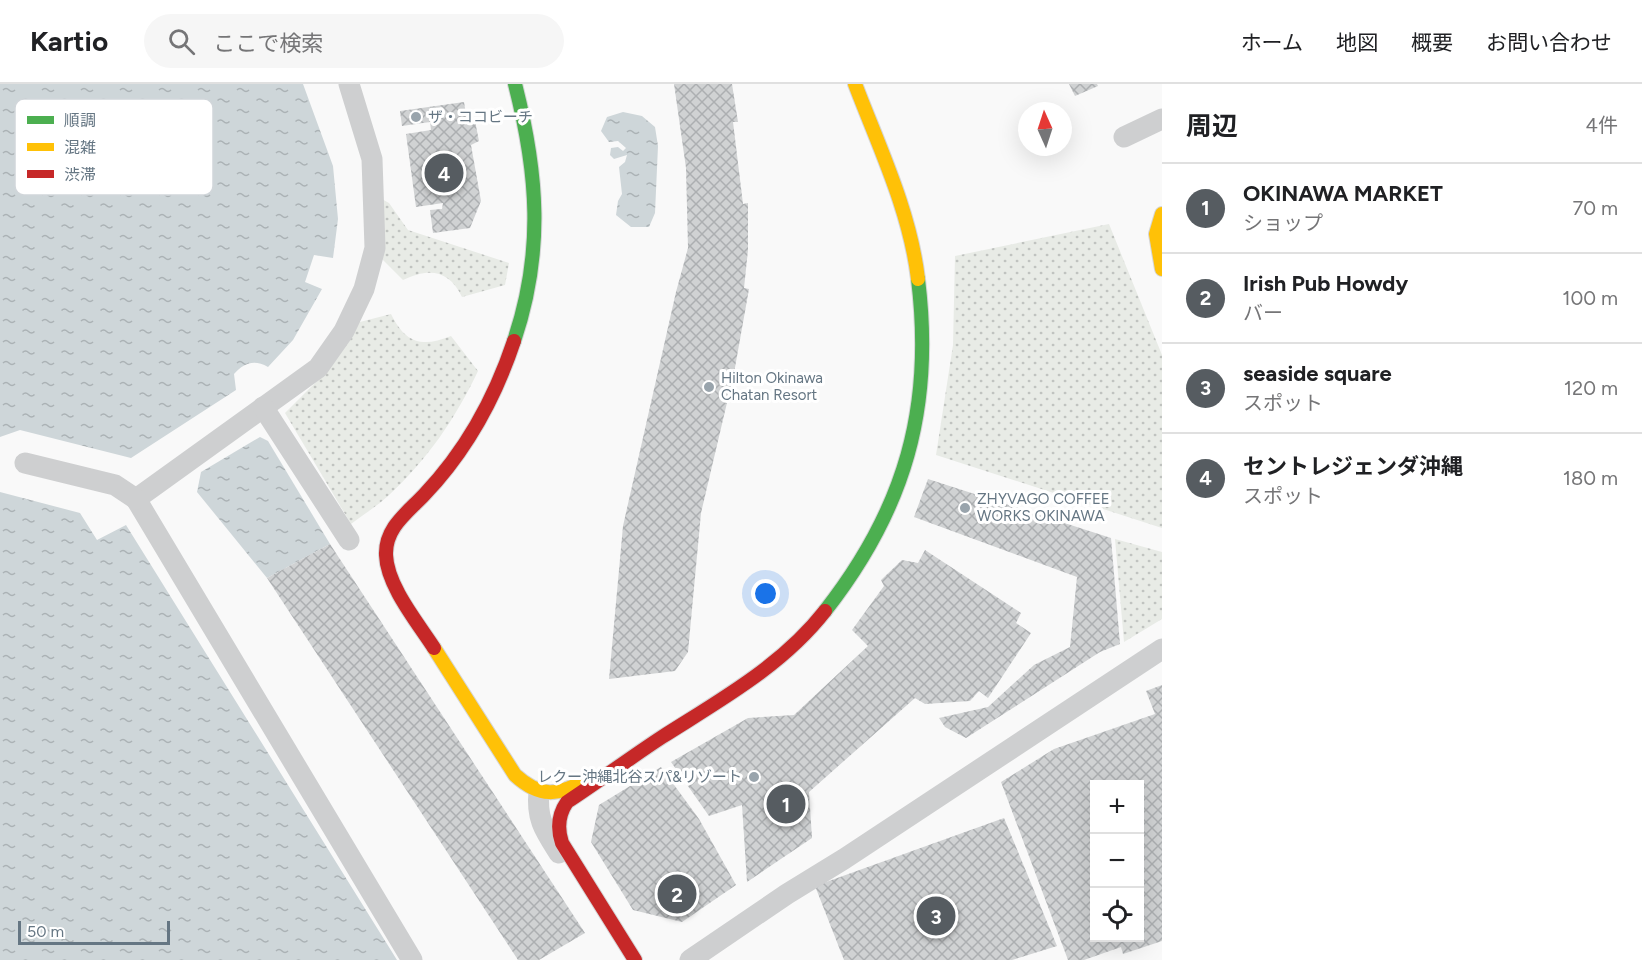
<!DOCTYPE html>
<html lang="ja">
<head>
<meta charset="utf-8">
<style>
  body { margin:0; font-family:Figtree,"Noto Sans JP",sans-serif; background:#f6f6f6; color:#202124 }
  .controls { position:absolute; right:18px; bottom:18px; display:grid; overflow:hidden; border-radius:0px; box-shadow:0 6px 24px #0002 }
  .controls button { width:54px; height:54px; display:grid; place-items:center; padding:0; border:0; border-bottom:2px solid #e0e0e0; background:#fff; color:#202124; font:30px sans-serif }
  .compass { position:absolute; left:1018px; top:18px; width:54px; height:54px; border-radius:50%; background:#fff; box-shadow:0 6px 24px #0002; rotate:357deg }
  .scale { position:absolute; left:18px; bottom:15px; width:152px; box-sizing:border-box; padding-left:6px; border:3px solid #657683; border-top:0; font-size:16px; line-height:21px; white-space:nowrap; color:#657683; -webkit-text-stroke:4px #fff; paint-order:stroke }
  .you { position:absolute; left:766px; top:510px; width:21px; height:21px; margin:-15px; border:4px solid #fff; border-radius:50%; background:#1a73e8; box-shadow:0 0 0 9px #1a73e833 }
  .badge { display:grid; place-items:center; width:39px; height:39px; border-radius:50%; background:#565c61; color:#fff; font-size:20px; font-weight:700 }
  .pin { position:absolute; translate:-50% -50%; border:3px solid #fff; box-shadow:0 2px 6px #0006 }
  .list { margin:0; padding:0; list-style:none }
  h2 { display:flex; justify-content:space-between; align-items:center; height:78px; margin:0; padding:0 24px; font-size:26px }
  h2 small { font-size:20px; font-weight:400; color:#757577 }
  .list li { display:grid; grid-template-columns:39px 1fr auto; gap:18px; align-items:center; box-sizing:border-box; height:90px; padding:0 24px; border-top:2px solid #e0e0e0 }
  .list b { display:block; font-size:22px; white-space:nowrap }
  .list p { margin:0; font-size:20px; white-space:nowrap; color:#757577 }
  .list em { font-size:20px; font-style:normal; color:#757577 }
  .icon { flex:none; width:33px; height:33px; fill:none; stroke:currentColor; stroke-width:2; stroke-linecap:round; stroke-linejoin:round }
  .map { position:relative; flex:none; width:1162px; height:876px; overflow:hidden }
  header { display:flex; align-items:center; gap:36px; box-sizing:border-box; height:84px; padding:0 30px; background:#fff; border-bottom:2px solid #e0e0e0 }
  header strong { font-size:28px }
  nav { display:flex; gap:33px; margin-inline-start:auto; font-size:21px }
  .search { width:420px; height:54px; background:#f6f6f6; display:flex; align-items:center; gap:15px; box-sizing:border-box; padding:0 21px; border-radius:33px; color:#757577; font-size:22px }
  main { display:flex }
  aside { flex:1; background:#fff }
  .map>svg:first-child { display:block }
  .grass { fill:url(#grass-dots) }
  .water { fill:url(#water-ripples) }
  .building { fill:url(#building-cross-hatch); fill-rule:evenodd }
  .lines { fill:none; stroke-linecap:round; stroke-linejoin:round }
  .fast-casing { stroke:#d5d6d7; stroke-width:16 }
  .slow-casing { stroke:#d5d6d7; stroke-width:16 }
  .jam-casing { stroke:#d5d6d7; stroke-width:16 }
  .street { stroke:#cecfd0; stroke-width:21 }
  .fast { stroke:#4caf50; stroke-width:14 }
  .slow { stroke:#ffc107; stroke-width:14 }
  .jam { stroke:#c62828; stroke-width:14 }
  .poi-dot { fill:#99a4ac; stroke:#fff; stroke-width:2 }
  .labels { text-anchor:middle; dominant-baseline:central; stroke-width:6; stroke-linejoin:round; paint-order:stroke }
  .poi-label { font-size:15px; fill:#657683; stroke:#fff; text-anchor:start }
  .key { fill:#fff; stroke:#d1d6da; stroke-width:1.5 }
  .key-label { font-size:16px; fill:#657683 }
</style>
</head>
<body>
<header>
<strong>Kartio</strong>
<div class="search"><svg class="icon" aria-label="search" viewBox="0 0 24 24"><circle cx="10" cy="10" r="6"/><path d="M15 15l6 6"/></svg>ここで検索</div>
<nav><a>ホーム</a><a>地図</a><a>概要</a><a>お問い合わせ</a></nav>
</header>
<main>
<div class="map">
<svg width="1162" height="876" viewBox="0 0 1162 876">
  <defs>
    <pattern id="grass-dots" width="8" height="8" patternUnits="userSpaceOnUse" patternTransform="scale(1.5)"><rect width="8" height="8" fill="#e8ebe6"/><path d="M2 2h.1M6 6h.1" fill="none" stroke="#c0c3c0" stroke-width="1.8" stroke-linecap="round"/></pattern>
    <pattern id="water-ripples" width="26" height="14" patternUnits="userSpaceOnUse" patternTransform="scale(1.5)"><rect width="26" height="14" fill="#ced6d9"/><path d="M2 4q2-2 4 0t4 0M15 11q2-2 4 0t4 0" fill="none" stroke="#abb2b5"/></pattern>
    <pattern id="building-cross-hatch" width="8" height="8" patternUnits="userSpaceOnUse" patternTransform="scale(1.5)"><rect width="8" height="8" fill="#d0d2d3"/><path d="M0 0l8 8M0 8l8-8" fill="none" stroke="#acafb1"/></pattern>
  </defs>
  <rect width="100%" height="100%" fill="#f9f9f9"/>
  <g class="grass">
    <path d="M 380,114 L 389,119 L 408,146 L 509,179 L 505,201 L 462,213 C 449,185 428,184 403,196 L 379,172 Z"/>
    <path d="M 1109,140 L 1162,271 L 1162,444 L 936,371 L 953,261 L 955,172 Z"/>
    <path d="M 391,230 C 405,259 422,264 451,252 L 478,287 C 455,335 428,375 388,412 C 377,422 363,431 351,440 L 285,329 L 328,286 L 356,239 Z"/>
    <path d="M 1115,455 L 1162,468 L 1162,535 L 1124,558 Z"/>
  </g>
  <g class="water">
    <path d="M 0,0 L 303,0 L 333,82 L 338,135 L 333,174 L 314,171 L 305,198 L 322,205 L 293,256 L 268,283 C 254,275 244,279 234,290 L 236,306 L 131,374 L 20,346 L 0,353 Z"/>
    <path d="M 623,28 L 642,32 L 655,43 L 658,62 L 655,129 L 649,143 L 631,143 L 616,131 L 618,117 L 622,110 L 619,83 L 625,78 L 627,71 L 614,75 L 610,71 L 611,64 L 618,63 L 623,67 L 626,64 L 618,57 L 609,58 L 601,47 L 607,33 Z"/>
    <path d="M 260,353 L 268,357 L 330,460 L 267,494 L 197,408 L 201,388 Z"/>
    <path d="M 0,408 L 80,429 L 97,456 L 126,441 L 397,876 L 0,876 Z"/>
  </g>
  <g class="building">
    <path d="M 674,0 L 732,0 L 738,38 L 733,38 L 743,120 L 748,119 L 748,166 L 744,204 L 749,205 L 734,289 L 701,429 L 688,568 L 675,587 L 609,595 L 623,442 L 676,208 L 688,164 L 686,84 Z"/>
    <path d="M 1069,0 L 1097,0 L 1098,2 L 1075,12 Z"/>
    <path d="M 464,18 L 467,36 L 475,37 L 479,57 L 471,61 L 481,117 L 470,144 L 433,149 L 430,126 L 442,125 L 443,119 L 416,123 L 406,50 L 431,46 L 430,38 L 402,42 L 400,27 Z"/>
    <path d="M 928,395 L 1111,454 L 1120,560 L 1100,568 L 966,654 L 945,643 L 939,634 L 988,623 L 1034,581 L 1070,563 L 1077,493 L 914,433 Z"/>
    <path d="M 330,460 L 585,849 L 539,876 L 518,876 L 267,494 Z"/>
    <path d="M 925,466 L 1021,529 L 1016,539 L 1031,549 L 988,614 L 979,607 L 970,617 L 925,620 L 915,614 L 809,708 L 812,754 L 747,798 L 742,721 L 709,732 L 671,678 L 748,634 L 794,631 L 868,562 L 852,546 L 884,502 L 881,496 L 902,476 L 918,479 Z"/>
    <path d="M 1162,601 L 1162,857 L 1123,870 L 1121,863 L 1084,876 L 1068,876 L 1001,698 L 1054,665 L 1155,630 L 1146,607 ZM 1094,700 L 1140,700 L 1140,854 L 1094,854 Z"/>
    <path d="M 661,683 L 699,735 L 736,801 L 682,838 L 633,826 L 591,758 L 599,721 Z"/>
    <path d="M 1004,734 L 1057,862 L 1012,876 L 844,876 L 815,802 Z"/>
  </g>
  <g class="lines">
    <g class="fast-casing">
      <g id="fast">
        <path d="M 514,257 C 544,168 538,90 515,0"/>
        <path d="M 825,527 C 905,425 934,324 918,195"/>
      </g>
    </g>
    <g class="slow-casing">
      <g id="slow">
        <path d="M 855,0 C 879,63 910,127 918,195"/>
        <path d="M 1162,130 L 1156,150 L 1162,185"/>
        <path d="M 434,564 L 515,691 C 540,714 558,712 586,696"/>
      </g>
    </g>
    <g class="jam-casing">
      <g id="jam">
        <path d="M 434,564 C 418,539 387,502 386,471 C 385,444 407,429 424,411 C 465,368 495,314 514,257"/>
        <path d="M 635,876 L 562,759 C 557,744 558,731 567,718 C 599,697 630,674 662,653 C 720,616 782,582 825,527"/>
      </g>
    </g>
    <g class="street">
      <path d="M 349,0 L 372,75 L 375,164 L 364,205 L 344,247 L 318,284 L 136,415 L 412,876"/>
      <path d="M 1124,53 L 1162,35"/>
      <path d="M 263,323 L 349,456"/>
      <path d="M 25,379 L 115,401 L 136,415"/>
      <path d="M 539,708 C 536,735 545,747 559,769"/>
      <path d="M 690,876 L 787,810 L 844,775 L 1162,565"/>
    </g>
    <use href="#fast" class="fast"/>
    <use href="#slow" class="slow"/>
    <use href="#jam" class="jam"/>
  </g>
  <g class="poi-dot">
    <circle cx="416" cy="33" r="6"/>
    <circle cx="709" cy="303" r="6"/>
    <circle cx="965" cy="424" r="6"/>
    <circle cx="754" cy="693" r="6"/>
  </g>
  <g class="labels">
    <g class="poi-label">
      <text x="428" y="33">ザ・ココビーチ</text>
      <text x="721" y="294">Hilton Okinawa<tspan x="721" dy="17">Chatan Resort</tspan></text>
      <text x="977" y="415">ZHYVAGO COFFEE<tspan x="977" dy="17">WORKS OKINAWA</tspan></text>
      <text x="742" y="693" text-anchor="end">レクー沖縄北谷スパ&amp;リゾート</text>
    </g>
  </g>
  <rect x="15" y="15" width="198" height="96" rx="9" class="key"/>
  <rect x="27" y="32" width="27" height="8" fill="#4caf50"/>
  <rect x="27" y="59" width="27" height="8" fill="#ffc107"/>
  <rect x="27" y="86" width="27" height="8" fill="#c62828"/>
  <g class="key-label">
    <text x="64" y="42">順調</text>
    <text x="64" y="69">混雑</text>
    <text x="64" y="96">渋滞</text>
  </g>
</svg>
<div class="controls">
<button>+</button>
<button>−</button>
<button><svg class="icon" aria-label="locate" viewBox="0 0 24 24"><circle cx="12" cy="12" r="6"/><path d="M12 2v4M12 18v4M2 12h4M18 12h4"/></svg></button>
</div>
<svg class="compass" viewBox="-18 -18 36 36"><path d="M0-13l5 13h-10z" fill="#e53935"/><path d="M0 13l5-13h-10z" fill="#757577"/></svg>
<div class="scale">50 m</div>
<div class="you"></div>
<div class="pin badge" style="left:786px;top:720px">1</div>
<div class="pin badge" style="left:677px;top:810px">2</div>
<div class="pin badge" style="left:936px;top:832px">3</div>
<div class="pin badge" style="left:444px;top:89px">4</div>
</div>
<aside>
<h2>周辺<small>4件</small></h2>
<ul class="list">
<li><span class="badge">1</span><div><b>OKINAWA MARKET</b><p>ショップ</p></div><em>70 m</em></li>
<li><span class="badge">2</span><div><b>Irish Pub Howdy</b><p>バー</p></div><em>100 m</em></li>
<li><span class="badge">3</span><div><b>seaside square</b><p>スポット</p></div><em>120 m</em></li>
<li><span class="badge">4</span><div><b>セントレジェンダ沖縄</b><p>スポット</p></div><em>180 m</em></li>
</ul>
</aside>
</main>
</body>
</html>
